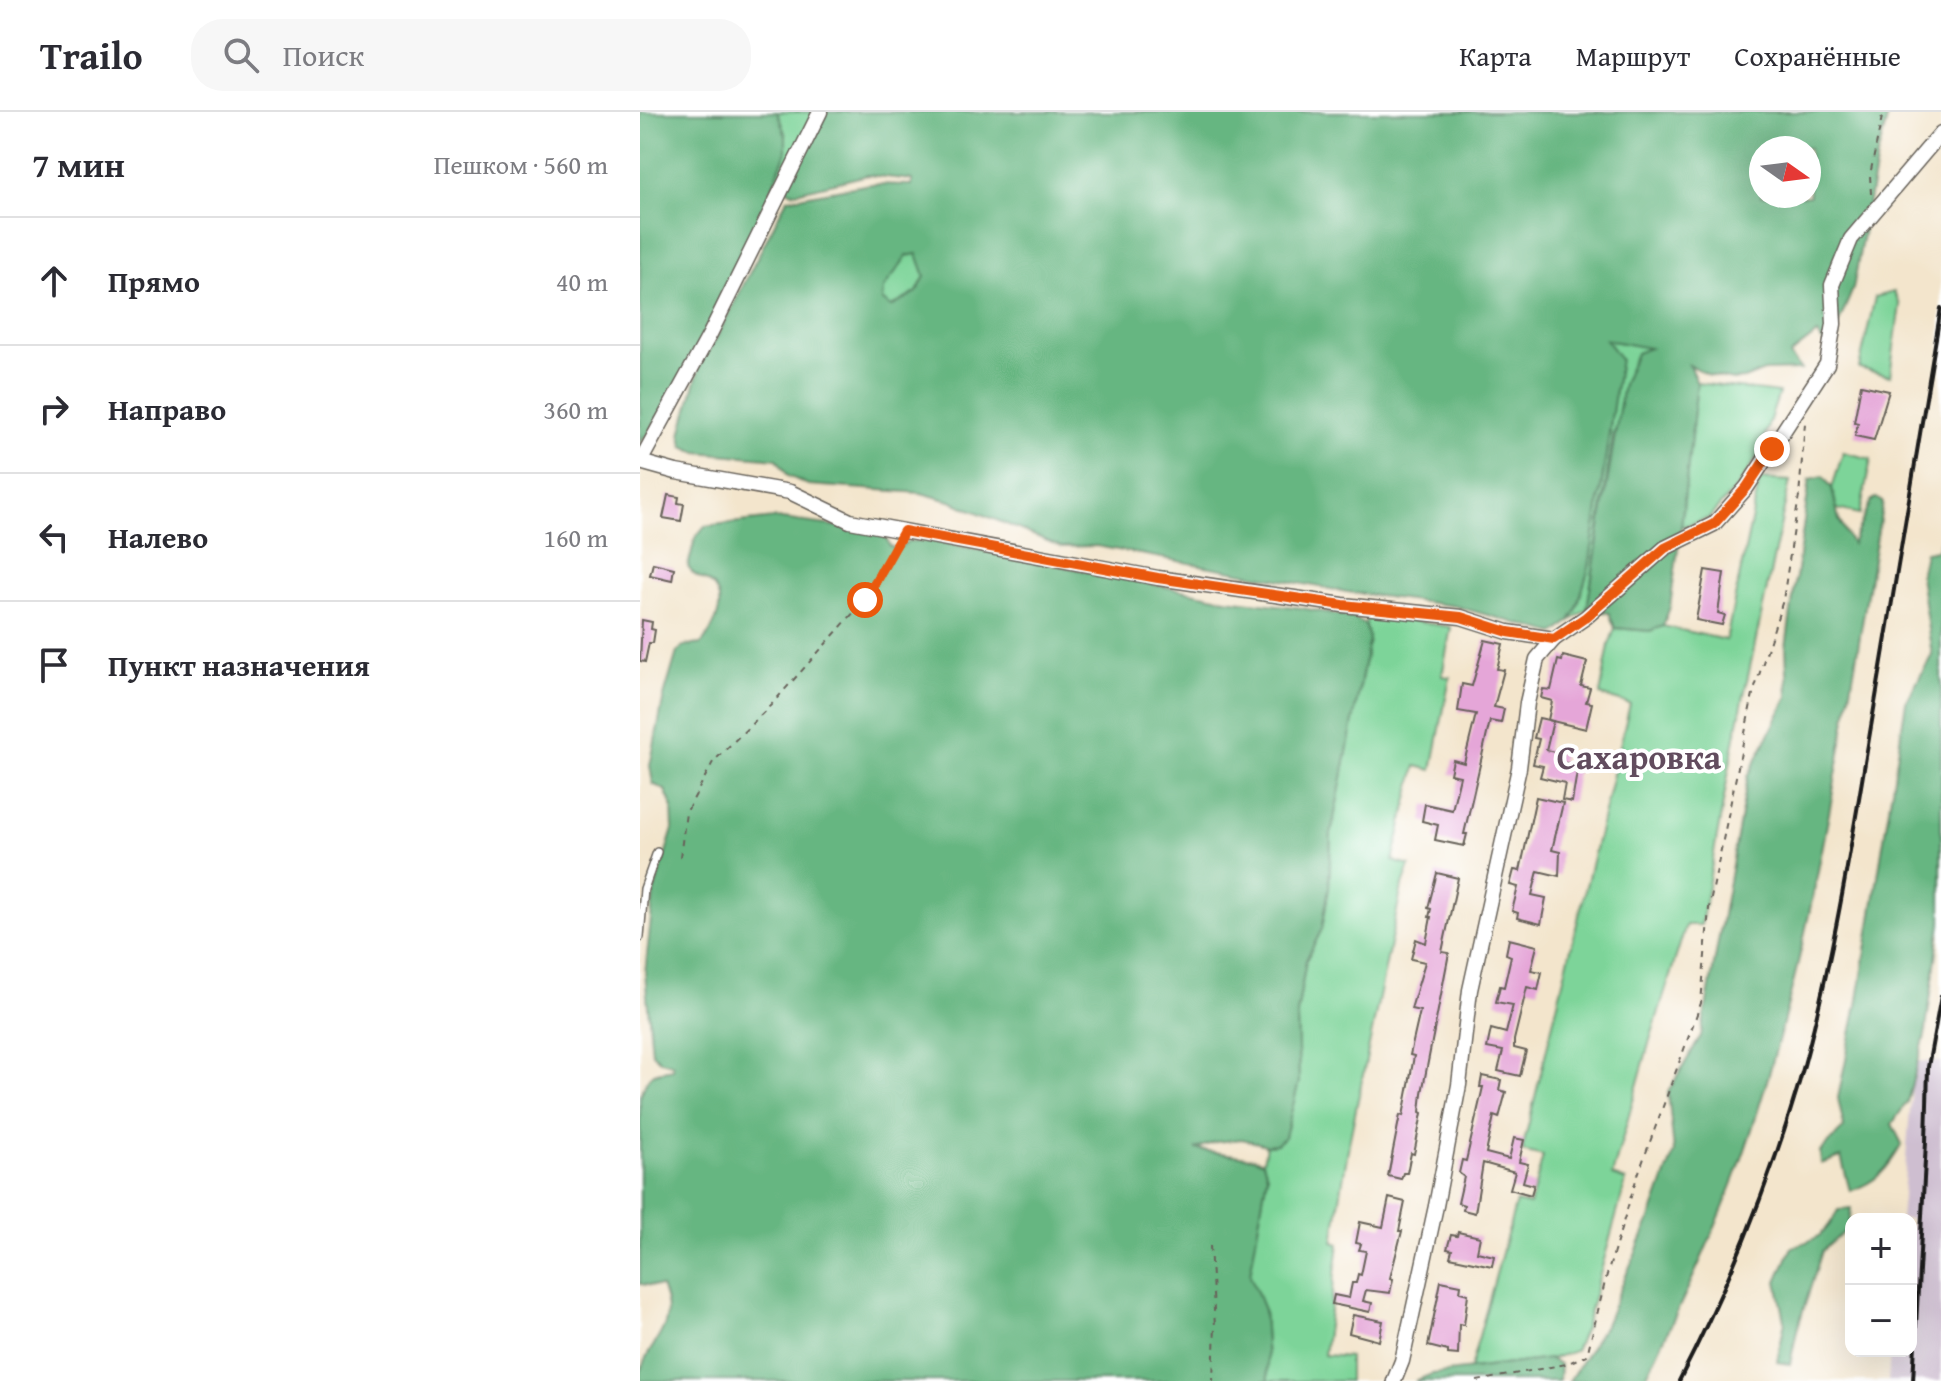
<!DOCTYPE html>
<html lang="ru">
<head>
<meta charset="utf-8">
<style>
  body { margin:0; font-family:"Gentium Book Plus",serif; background:#f7f7f7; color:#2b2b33 }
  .controls { position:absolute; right:24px; bottom:24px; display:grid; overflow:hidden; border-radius:16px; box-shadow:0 8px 32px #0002 }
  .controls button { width:72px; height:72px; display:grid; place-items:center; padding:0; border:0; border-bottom:2px solid #e1e1e2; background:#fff; color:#2b2b33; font:40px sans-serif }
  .compass { position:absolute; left:1109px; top:24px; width:72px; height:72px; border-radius:50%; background:#fff; box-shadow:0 8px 32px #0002; rotate:104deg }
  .stop { position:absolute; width:24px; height:24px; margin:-18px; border:6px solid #ea580c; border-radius:50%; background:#fff }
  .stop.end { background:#ea580c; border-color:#fff; box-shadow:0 2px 8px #0008 }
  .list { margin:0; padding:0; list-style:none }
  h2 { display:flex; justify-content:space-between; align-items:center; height:104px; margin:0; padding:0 32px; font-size:34px }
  h2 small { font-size:26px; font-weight:400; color:#7c7c81 }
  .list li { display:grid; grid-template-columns:52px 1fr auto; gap:24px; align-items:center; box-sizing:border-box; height:128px; padding:0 32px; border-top:2px solid #e1e1e2 }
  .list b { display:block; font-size:30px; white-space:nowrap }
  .list em { font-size:26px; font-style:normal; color:#7c7c81 }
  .icon { flex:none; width:44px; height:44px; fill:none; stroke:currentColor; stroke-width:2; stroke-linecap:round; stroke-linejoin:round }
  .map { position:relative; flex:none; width:1301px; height:1269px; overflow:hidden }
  header { display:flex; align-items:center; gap:48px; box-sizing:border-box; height:112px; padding:0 40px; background:#fff; border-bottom:2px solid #e1e1e2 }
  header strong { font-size:38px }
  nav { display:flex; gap:44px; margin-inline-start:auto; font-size:28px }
  .search { width:560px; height:72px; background:#f7f7f7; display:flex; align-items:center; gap:20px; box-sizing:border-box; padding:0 28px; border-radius:32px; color:#7c7c81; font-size:30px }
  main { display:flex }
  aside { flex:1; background:#fff }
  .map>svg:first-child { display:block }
  .industrial { fill:#cebed0 }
  .green { fill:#7dd499; stroke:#4c785a; stroke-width:2 }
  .forest { fill:#66b681; stroke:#41694e; stroke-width:2; fill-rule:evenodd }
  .building { fill:#e5a6d8 }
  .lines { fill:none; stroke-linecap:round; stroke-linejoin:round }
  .lane-casing { stroke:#67625a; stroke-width:10 }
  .street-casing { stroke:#67625a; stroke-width:17 }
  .path { stroke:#67625a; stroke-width:2; stroke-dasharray:6 6; stroke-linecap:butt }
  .lane { stroke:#fff; stroke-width:7 }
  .street { stroke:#fff; stroke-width:14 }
  .rail { stroke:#1c1c1c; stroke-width:4 }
  .route { stroke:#ea580c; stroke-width:10 }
  .labels { text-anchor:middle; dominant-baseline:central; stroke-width:8; stroke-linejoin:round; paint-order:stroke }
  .quarter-label { font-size:34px; font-weight:bold; fill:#624c5e; stroke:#fff }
</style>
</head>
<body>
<header>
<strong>Trailo</strong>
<div class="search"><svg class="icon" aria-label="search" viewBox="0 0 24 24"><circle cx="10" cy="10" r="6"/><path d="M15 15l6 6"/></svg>Поиск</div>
<nav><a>Карта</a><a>Маршрут</a><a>Сохранённые</a></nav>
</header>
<main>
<aside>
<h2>7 мин<small>Пешком · 560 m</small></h2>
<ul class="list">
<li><svg class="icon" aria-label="ahead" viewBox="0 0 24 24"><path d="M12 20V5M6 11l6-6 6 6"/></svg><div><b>Прямо</b></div><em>40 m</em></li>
<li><svg class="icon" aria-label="right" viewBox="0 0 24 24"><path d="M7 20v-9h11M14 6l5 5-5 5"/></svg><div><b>Направо</b></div><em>360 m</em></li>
<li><svg class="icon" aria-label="left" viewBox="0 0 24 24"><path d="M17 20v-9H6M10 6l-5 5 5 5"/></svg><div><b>Налево</b></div><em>160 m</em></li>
<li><svg class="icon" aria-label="arrive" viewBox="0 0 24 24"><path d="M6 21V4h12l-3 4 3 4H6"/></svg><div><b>Пункт назначения</b></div></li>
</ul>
</aside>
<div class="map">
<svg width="1301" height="1269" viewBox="0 0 1301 1269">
  <rect width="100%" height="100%" fill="#fff"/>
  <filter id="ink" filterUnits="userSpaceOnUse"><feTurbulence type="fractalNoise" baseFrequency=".0125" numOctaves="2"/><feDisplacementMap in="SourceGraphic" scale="16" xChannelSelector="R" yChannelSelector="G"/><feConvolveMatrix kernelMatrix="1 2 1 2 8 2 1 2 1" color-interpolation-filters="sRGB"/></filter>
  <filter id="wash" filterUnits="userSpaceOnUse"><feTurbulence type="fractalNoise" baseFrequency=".006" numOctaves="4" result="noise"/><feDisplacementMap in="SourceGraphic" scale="32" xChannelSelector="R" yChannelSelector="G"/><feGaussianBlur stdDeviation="1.8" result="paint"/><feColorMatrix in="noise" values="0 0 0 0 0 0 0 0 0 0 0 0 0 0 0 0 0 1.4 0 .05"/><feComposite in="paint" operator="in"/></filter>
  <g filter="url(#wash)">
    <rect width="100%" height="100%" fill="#f3e5cc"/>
    <path class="industrial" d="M 1274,949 L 1301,950 L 1301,1269 L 1248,1269 L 1250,1239 L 1271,1239 L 1271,1107 L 1261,1107 Z"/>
    <g class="green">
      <path d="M 137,0 L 177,0 L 146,77 L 133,72 L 146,40 L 146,24 Z"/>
      <path d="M 277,141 L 285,164 L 277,180 L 251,195 L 242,188 L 243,177 L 267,143 Z"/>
      <path d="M 1254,180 L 1260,193 L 1250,264 L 1219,256 L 1235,185 Z"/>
      <path d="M 965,228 L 1011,236 L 973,322 L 947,497 L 929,510 L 949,456 L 970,320 L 972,289 Z"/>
      <path d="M 1057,271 L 1139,281 L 1118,343 L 1100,371 L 1069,406 L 1041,415 Z"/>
      <path d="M 1203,340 L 1231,347 L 1220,402 L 1197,397 L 1192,376 Z"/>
      <path d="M 1120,367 L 1150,369 L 1095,625 L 1061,813 L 1046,813 L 1010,928 L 972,1064 L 986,1069 L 945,1216 L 935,1239 L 910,1247 L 830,1257 L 876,1090 L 890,1093 L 903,1044 L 882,1039 L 990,592 L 960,583 L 969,533 L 975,516 L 1010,519 L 1023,514 L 1086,528 Z"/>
      <path d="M 729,502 L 811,515 L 802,564 L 810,565 L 792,658 L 776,654 L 753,749 L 770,754 L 761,779 L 709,1031 L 693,1130 L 699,1132 L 684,1243 L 709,1245 L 709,1269 L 628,1269 L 624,1198 L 609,1164 L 627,1063 L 623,1050 L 626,1033 L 637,1032 L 659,970 L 657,902 L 666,848 L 682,817 L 689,776 L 691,722 L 729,527 L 725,512 Z"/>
    </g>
    <g class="forest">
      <path d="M 0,0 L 137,0 L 146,24 L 146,40 L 121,104 L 54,245 L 8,322 L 0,331 Z"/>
      <path d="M 177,0 L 1249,0 L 1237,45 L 1213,177 L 1188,237 L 1177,222 L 1150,243 L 1161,258 L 1124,259 L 1104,267 L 1093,268 L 1069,263 L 1049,253 L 1057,271 L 1041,415 L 1030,495 L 1023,514 L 1010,519 L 975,516 L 969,501 L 947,497 L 983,272 L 996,241 L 1009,236 L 966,228 L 980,247 L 949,456 L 936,499 L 929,510 L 915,522 L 815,494 L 707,480 L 456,434 L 422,435 L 310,389 L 281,381 L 168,373 L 148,364 L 137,347 L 57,340 L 43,334 L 41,322 L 60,253 L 78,223 L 147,87 L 230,72 L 272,73 L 272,68 L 228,63 L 152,81 L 146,77 ZM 1121,36 L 1169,36 L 1169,84 L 1121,84 ZM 277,142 L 285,164 L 277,180 L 251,195 L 242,188 L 243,177 L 267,144 Z"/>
      <path d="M 1183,364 L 1192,376 L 1199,408 L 1212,432 L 1231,389 L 1236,386 L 1243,390 C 1204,608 1176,832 1104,1041 C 1076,1120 1040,1194 1004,1269 L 929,1269 L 965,1213 L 1010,1107 L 1034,1040 L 1028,980 L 1061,924 L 1108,664 L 1148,585 L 1146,535 L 1170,367 Z"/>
      <path d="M 134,406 L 234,419 L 246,425 L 250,434 L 258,437 L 268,429 L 295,429 L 586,487 L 662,496 L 712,505 L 725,512 L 729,527 L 691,722 L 689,776 L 682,817 L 666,848 L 657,902 L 659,970 L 645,1025 L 637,1032 L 626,1033 L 602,1027 L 576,1030 L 555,1037 L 614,1046 L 623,1050 L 627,1063 L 610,1163 L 624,1198 L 628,1269 L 0,1269 C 0,1233 42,1221 21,1175 L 0,1172 L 0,985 C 9,961 8,961 33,957 L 32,952 L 21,949 L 12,941 L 5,861 L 14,780 L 33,717 L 32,694 L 25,678 L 13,672 L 10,654 L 24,584 L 37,540 L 44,534 L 61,532 C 73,518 88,492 73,474 C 65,465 56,468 48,455 L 55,426 L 65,414 Z"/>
      <path d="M 1301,427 L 1301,811 L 1285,924 L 1267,990 L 1252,1012 L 1262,1032 C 1248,1057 1237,1070 1210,1079 L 1201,1045 L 1181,1052 L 1180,1040 L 1204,1016 L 1198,986 L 1218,888 L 1266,590 L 1292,543 L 1280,464 L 1285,440 L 1297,438 Z"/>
      <path d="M 1211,1097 L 1209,1116 L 1182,1139 L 1157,1218 L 1150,1252 L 1137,1250 L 1145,1209 L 1137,1169 L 1152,1135 C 1179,1127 1186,1122 1198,1098 Z"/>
      <path d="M 910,1247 L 920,1252 L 919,1269 L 775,1269 L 792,1262 Z"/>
    </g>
    <g id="blocks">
      <g class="building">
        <path d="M 1221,273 L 1249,279 L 1234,328 L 1215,324 L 1218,311 L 1214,310 Z"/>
        <path d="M 28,383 L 39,385 L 38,391 L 44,392 L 41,409 L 23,406 Z"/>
        <path d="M 13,451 L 34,456 L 32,468 L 10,463 Z"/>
        <path d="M 1065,458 L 1084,461 L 1078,501 L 1085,503 L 1082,513 L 1056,508 Z"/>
        <path d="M 2,508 L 12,510 L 11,517 L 15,518 L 13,531 L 9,531 L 5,550 L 0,549 Z"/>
        <path d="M 845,528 L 863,532 L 857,557 L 864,558 L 854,595 L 864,597 L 861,611 L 850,609 L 824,722 L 827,722 L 824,734 L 795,728 L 798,713 L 782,709 L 785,692 L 812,698 L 820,664 L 810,662 L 813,648 L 824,651 L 836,602 L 818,599 L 822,572 L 832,574 Z"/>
        <path d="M 923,544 L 947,550 L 941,574 L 950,576 L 946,590 L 952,591 L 946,617 L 908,608 L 912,589 L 901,586 L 903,577 L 911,578 L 918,548 L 922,549 Z"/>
        <path d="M 899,606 L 913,609 L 906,638 L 923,642 L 921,650 L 938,654 L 932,690 L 922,688 L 925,671 L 900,665 L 903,654 L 893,652 L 899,627 L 894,626 Z"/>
        <path d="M 896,685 L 923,691 L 912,738 L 920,740 L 919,764 L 898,759 L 892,783 L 906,786 L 901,812 L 877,806 L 878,801 L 872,799 L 878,775 L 870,773 L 874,758 L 880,759 Z"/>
        <path d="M 797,761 L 818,766 L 802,840 L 809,841 L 782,981 L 780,1000 L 782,1001 L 776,1032 L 774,1042 L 771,1041 L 767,1061 L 763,1061 L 761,1067 L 748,1064 L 760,1003 L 763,1004 L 768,978 L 774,944 L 770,943 L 780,899 L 771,897 L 785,850 L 771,847 L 776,827 L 786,831 L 791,805 L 789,805 L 791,797 L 788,796 Z"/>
        <path d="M 869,827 L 897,834 L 891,858 L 902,860 L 898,878 L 887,875 L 874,928 L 874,936 L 886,939 L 880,964 L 858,959 L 863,939 L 847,936 L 851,917 L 866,921 L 873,893 L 856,890 L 860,874 L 864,875 L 871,844 L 866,842 Z"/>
        <path d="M 842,964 L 861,968 L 859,978 L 866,980 L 859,1006 L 854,1004 L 846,1041 L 869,1047 L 874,1026 L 884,1028 L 879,1050 L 888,1052 L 883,1070 L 894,1073 L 891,1083 L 870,1077 L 875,1060 L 843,1051 L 835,1101 L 823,1098 L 824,1093 L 818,1091 L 824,1065 L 819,1061 L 822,1048 L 826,1049 L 843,975 L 840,975 Z"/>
        <path d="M 749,1086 L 765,1090 L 759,1119 L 762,1119 L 750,1166 L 753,1167 L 750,1181 L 726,1178 L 723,1189 L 732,1191 L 730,1200 L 692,1192 L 694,1183 L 709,1186 L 712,1171 L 716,1171 L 718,1162 L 721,1163 L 726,1139 L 719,1138 L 721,1132 L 716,1131 L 720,1110 L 743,1115 Z"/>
        <path d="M 818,1120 L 840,1125 L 837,1140 L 854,1144 L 852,1154 L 810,1145 L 812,1138 L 807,1137 L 811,1123 L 817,1124 Z"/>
        <path d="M 801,1169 L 821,1173 L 820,1180 L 828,1182 L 824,1213 L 819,1212 L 818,1243 L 808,1242 L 808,1239 L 788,1234 Z"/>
        <path d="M 713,1203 L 743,1209 L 739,1229 L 709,1221 Z"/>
      </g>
    </g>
  </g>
  <g filter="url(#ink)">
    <use href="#blocks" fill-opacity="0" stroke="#67625a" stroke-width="2"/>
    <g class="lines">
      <g class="lane-casing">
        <path id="lane" d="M 0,825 L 4,777 L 17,740"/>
      </g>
      <g class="street-casing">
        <g id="street">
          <path d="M 0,350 L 36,360 L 150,380 L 210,409 L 518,466 L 703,493 L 821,505 L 868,520 L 914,527 L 946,505 L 1025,436 L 1074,412 L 1107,375 L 1187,252 L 1194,212 L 1192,173 L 1211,127 L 1301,21"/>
          <path d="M 0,350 L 70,222 L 180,0"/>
          <path d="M 754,1269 L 762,1249 L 796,1094 L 819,973 L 830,878 L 879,656 L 887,591 L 897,547 L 914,527"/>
        </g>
      </g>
      <g class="path">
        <path d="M 1231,82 L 1230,63 L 1243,0"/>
        <path d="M 40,745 L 46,701 L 73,650 L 131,593 L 225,488 L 258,430"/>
        <path d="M 570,1134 L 575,1214 L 573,1269"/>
        <path d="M 837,1269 L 926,1252 L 947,1243 L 966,1166 L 996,1068 L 1061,891 L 1069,796 L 1113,582 L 1143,488 L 1159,384 L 1165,311"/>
      </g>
      <use href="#lane" class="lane"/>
      <use href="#street" class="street"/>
      <g class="rail">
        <path d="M 1039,1269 C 1088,1174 1129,1073 1159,971 C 1195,845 1214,714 1236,585 C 1258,456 1279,326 1301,196"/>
        <path d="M 1273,1269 L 1286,1030 L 1288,955 L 1301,884"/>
      </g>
    </g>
  </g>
  <g class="lines" filter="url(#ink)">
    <path class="route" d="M 225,488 L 264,419 L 518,466 L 703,493 L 821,505 L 868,520 L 914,527 L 946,505 L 1025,436 L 1074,412 L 1107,375 L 1132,337"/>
  </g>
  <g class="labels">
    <g class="quarter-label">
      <text x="999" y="644">Сахаровка</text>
    </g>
  </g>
</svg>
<div class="controls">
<button>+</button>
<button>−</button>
</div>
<svg class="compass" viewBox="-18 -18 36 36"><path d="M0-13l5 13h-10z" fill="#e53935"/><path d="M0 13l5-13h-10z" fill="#7c7c81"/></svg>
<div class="stop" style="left:225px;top:488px"></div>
<div class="stop end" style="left:1132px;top:337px"></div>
</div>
</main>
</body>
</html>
